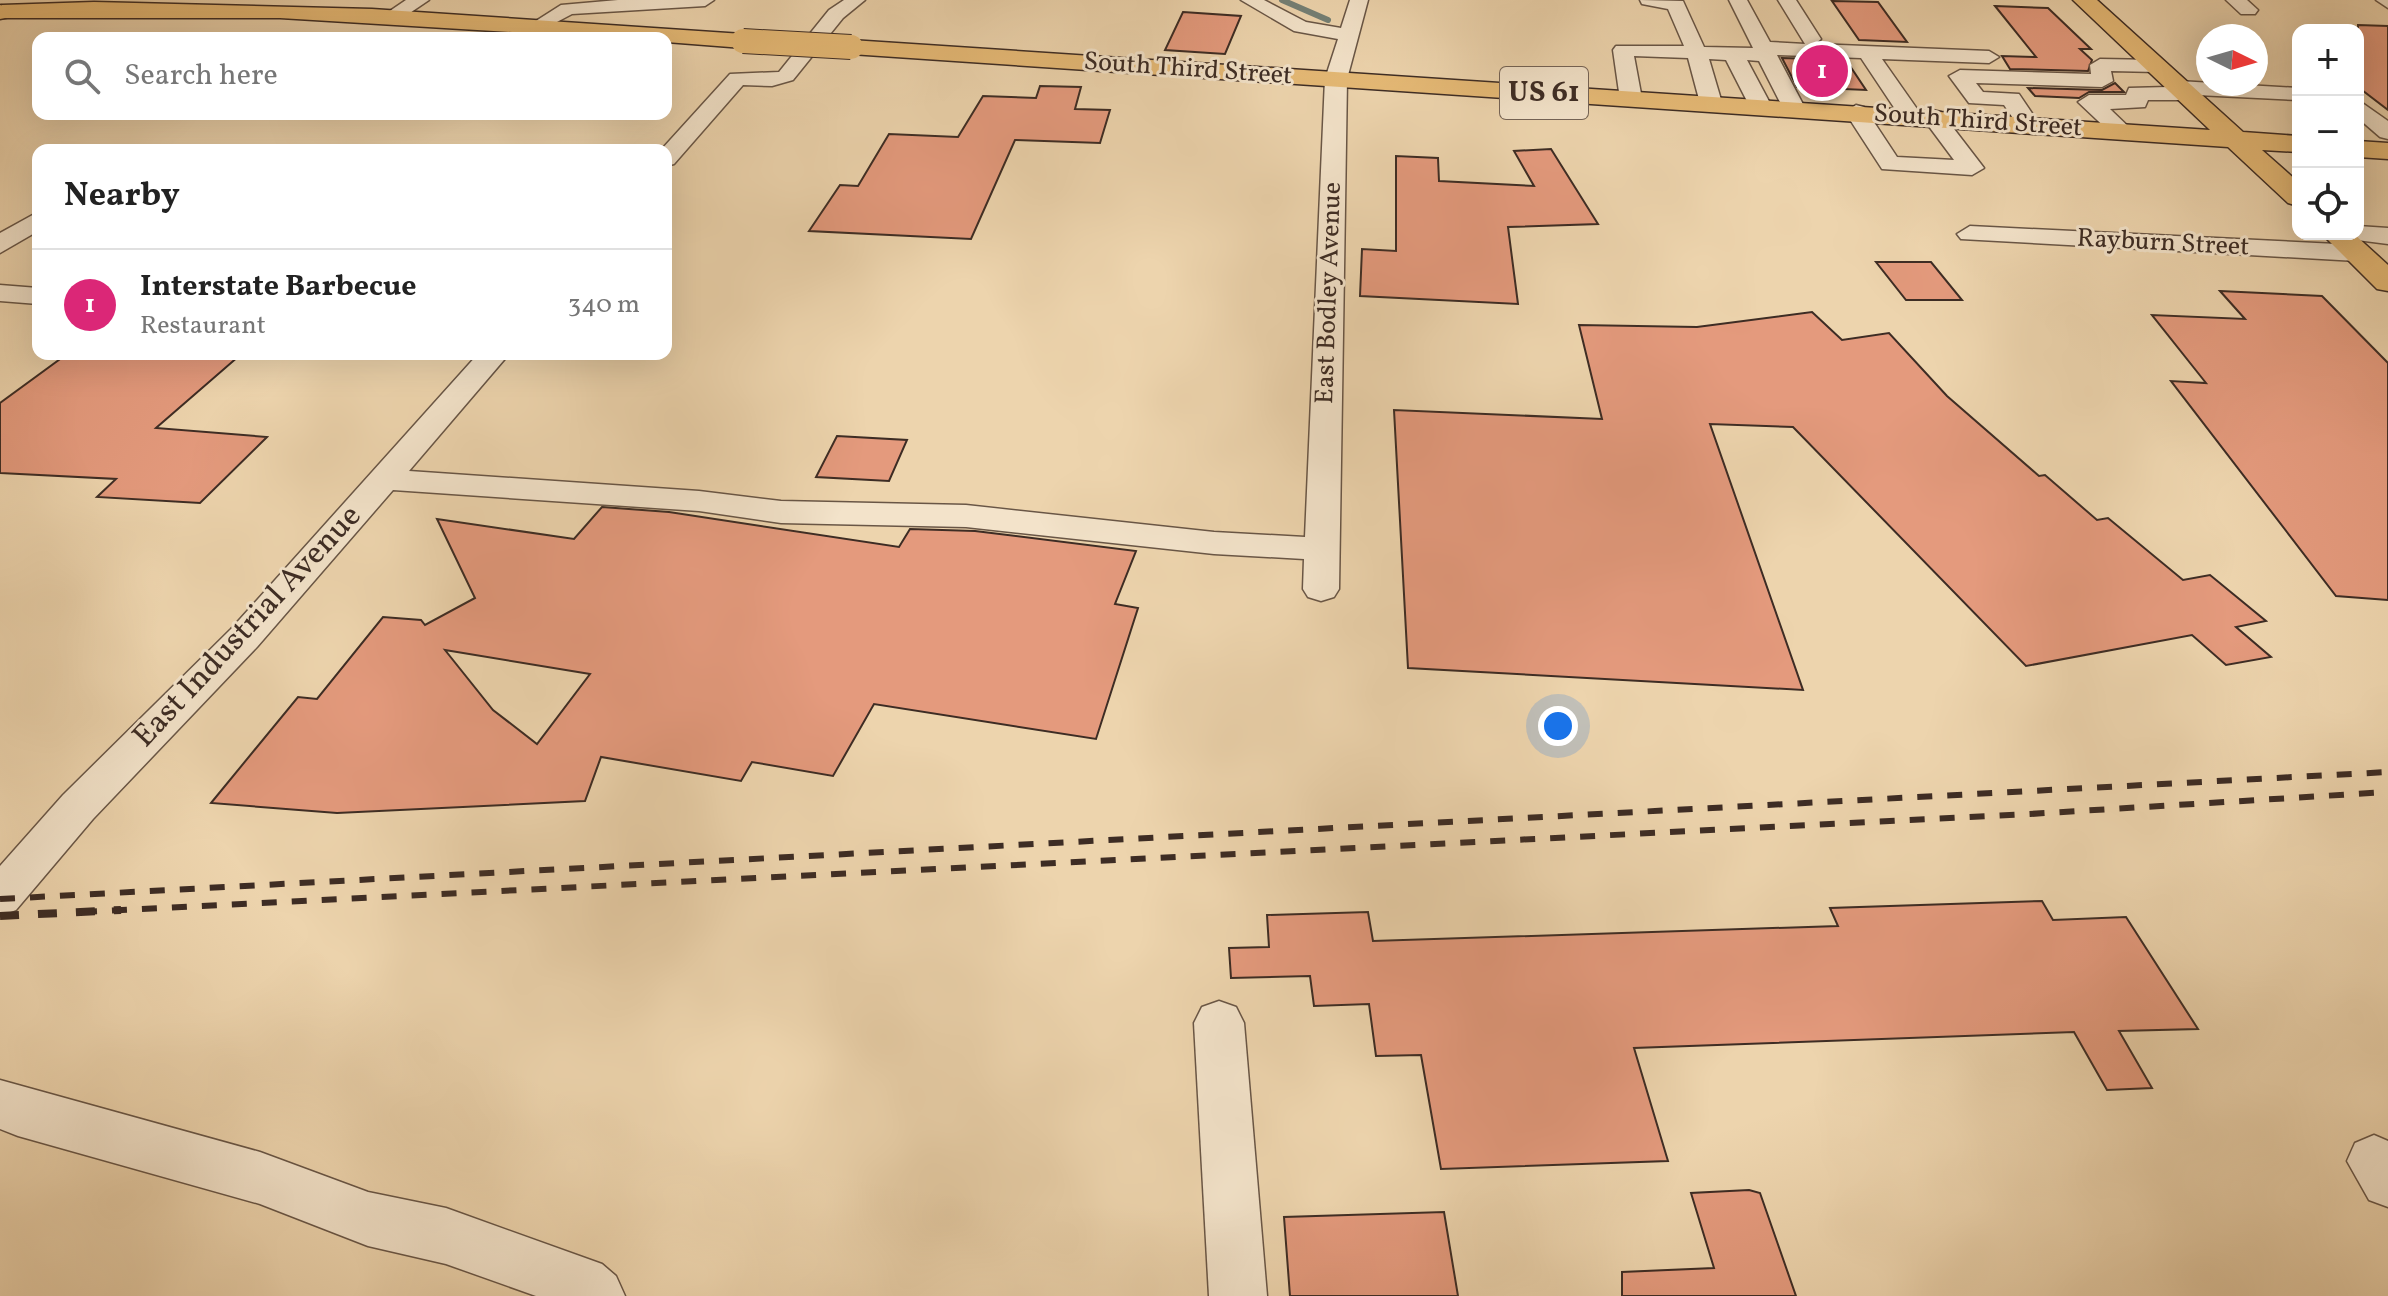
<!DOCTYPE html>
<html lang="en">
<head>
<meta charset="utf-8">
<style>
  body { margin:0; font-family:Vollkorn,serif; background:#f2f2f2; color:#222 }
  .controls { position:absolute; right:24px; top:24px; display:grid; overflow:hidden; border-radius:16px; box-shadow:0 8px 32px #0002 }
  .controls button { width:72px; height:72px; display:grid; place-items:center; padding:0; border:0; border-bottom:2px solid #e0e0e0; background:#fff; color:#222; font:40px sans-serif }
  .compass { position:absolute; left:2196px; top:24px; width:72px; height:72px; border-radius:50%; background:#fff; box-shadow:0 8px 32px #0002; rotate:95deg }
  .you { position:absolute; left:1558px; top:726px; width:28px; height:28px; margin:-20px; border:6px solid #fff; border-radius:50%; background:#1a73e8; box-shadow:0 0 0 12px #1a73e833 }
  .badge { display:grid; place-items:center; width:52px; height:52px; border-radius:50%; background:#db2777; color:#fff; font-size:26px; font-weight:700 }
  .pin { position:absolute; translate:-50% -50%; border:4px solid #fff; box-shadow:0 2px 8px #0006 }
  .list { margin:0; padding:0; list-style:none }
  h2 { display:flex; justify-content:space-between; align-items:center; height:104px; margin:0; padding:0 32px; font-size:34px }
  h2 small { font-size:26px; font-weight:400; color:#767676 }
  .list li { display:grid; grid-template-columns:52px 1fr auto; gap:24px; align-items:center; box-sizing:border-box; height:112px; padding:0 32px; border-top:2px solid #e0e0e0 }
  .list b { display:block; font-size:30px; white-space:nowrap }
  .list p { margin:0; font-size:26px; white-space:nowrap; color:#767676 }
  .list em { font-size:26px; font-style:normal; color:#767676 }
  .icon { flex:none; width:44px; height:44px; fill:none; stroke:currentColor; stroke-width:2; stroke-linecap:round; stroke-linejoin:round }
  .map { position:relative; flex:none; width:2388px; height:1296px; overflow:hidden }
  .search { position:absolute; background:#fff; box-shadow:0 8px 32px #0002; left:32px; top:32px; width:640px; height:88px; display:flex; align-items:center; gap:20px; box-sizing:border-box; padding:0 28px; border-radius:16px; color:#767676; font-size:30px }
  .panel { position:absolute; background:#fff; box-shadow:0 8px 32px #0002; left:32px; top:144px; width:640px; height:216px; border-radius:16px }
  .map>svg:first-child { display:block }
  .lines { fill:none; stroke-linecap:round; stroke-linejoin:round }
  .stream { stroke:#748076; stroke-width:6 }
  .building { fill:#e49a7d; stroke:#3d2c24; stroke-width:2; fill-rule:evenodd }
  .minor-casing { stroke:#695646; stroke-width:3 }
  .major-casing { stroke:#3d2c24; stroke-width:3 }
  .highway-casing { stroke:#3d2c24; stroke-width:3 }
  .minor { fill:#f3e3ca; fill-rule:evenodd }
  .major { fill:#e6ba76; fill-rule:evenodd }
  .highway { fill:#e6ba76; fill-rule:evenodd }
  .rail-far1 { stroke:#3d2c24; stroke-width:6; stroke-dasharray:15 15; stroke-linecap:butt }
  .rail { stroke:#3d2c24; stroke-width:8; stroke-dasharray:19 19; stroke-linecap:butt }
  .major-bridge-casing { stroke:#3d2c24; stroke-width:26; stroke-linecap:butt }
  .major-bridge { stroke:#e6ba76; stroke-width:24 }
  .labels { text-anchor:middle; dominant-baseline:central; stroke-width:6; stroke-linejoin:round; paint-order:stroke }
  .far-street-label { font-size:26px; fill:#3d2c24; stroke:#f3e3ca }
  .shield { fill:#f3e3ca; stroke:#746356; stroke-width:2 }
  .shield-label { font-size:30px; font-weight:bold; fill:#3d2c24 }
  .street-label { font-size:32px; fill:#3d2c24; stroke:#f3e3ca }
</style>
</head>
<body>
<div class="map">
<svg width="2388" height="1296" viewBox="0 0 2388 1296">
  <rect width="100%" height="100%" fill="#edd4ad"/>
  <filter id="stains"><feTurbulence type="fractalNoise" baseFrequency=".0025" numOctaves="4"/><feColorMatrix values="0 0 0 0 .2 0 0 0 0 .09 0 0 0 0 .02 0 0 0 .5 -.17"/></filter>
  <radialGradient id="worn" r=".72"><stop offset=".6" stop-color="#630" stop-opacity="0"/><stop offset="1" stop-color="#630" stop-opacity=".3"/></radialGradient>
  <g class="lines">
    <path class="stream" d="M 1282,0 L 1328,20"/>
  </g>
  <g class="building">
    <path d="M 1832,1 L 1878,2 L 1907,42 L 1859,40 Z"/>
    <path d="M 1995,6 L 2048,8 L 2091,49 L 2080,49 L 2092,60 L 2088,71 L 2010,69 L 2002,56 L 2036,57 Z"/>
    <path d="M 1183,12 L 1241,16 L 1225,54 L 1165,50 Z"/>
    <path d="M 2358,25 L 2388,26 L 2388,110 L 2358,87 Z"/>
    <path d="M 1782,58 L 1846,60 L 1866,90 L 1797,87 Z"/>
    <path d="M 2115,83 L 2124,92 L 2089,92 L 2079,98 L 2035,96 L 2028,88 L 2102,90 Z"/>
    <path d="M 1040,86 L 1081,87 L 1075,109 L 1110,110 L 1100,143 L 1015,140 L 971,239 L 809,231 L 840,185 L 858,186 L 889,134 L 958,137 L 983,96 L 1036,98 Z"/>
    <path d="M 1551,149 L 1598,224 L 1508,227 L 1518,304 L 1360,296 L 1362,249 L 1396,251 L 1396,156 L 1438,158 L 1439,181 L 1534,186 L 1514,151 Z"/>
    <path d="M 1876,262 L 1931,262 L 1962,300 L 1906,300 Z"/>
    <path d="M 2220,291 L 2322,296 L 2388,363 L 2388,600 L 2336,596 L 2171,381 L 2206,383 L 2152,315 L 2245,319 Z"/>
    <path d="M 1812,312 L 1842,340 L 1889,333 L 1947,396 L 2039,476 L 2045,475 L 2097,520 L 2108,518 L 2183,580 L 2210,575 L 2266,621 L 2236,627 L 2271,657 L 2226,665 L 2192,635 L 2026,666 L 1793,427 L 1710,424 L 1803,690 L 1408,668 L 1394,410 L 1602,419 L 1579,325 L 1697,327 Z"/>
    <path d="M 67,354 L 239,356 L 156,428 L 267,437 L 200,503 L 97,497 L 116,479 L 0,473 L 0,403 Z"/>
    <path d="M 837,436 L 907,440 L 889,481 L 816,477 Z"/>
    <path d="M 602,507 L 669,512 L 899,547 L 910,529 L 975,531 L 1136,551 L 1115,604 L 1138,608 L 1096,739 L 874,704 L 833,776 L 752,762 L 741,781 L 601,757 L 585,801 L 337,813 L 211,803 L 298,697 L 317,699 L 383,617 L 421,620 L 425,625 L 475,598 L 437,519 L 574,539 ZM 445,650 L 590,674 L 537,744 L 493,710 Z"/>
    <path d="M 2042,901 L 2053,920 L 2126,917 L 2198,1029 L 2119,1031 L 2152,1088 L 2107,1090 L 2074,1032 L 1634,1048 L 1668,1161 L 1441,1169 L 1421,1055 L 1376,1056 L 1369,1004 L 1314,1006 L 1310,976 L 1231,978 L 1229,948 L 1269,947 L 1267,915 L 1368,912 L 1373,941 L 1838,926 L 1830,908 Z"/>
    <path d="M 1749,1190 L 1760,1193 L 1796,1296 L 1622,1296 L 1622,1272 L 1714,1268 L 1691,1193 Z"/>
    <path d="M 1444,1212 L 1458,1296 L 1290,1296 L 1284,1217 Z"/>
  </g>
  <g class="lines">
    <g class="minor-casing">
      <g id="minor">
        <path d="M 406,0 L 429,0 L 398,21 L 384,21 L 381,17 Z"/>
        <path d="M 618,0 L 714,0 L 705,6 L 572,14 L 538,32 L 528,26 L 561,5 Z"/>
        <path d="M 844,0 L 865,0 L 843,18 L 793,80 L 772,86 L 743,85 L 674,164 L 666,166 L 666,150 L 661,150 L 730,74 L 779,72 L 829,10 Z"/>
        <path d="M 1241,0 L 1264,0 L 1306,22 L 1341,28 L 1350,0 L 1368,0 L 1347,79 L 1339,589 L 1334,597 L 1321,601 L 1308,597 L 1303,589 L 1304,559 L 1214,554 L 966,527 L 781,523 L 699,511 L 393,490 L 257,647 L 93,819 L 16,910 L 0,916 L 0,866 L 63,795 L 231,629 L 478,354 L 509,354 L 409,471 L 699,491 L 781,501 L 966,505 L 1214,532 L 1305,537 L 1325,79 L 1338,39 L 1294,31 Z"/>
        <path d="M 1640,0 L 1683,1 L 1704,47 L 1753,48 L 1729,0 L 1747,0 L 1770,42 L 1805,44 L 1778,0 L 1796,0 L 1821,39 L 1815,44 L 1989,51 L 1999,57 L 1989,63 L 1882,59 L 1922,116 L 1911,123 L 1903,121 L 1861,58 L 1777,55 L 1805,108 L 1794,115 L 1783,108 L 1759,61 L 1747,60 L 1771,105 L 1760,112 L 1749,105 L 1726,60 L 1709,59 L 1722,103 L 1711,110 L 1700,103 L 1688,58 L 1634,56 L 1642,99 L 1631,106 L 1620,99 L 1613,50 L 1616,46 L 1684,46 L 1668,9 L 1642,4 Z"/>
        <path d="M 2226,0 L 2247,0 L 2258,10 L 2255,14 L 2241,14 Z"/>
        <path d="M 2376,0 L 2388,0 L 2388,8 Z"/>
        <path d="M 2100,59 L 2157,60 L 2167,66 L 2157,72 L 2111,71 L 2113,81 L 2102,87 L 1976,83 L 1983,92 L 2019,94 L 2040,125 L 2029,132 L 2021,130 L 2004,105 L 1969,103 L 1949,76 L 1960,70 L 2091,74 L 2090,65 Z"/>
        <path d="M 2179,81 L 2298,88 L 2298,100 L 2197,95 L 2187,100 L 2148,100 L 2145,107 L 2110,109 L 2133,131 L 2122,138 L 2114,136 L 2078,102 L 2089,95 L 2126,95 L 2129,88 L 2168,87 Z"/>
        <path d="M 2358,100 L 2388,121 L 2388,139 L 2380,137 L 2358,118 Z"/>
        <path d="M 1856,105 L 1864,107 L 1897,157 L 1954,160 L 1922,117 L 1933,110 L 1941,112 L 1984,168 L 1972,175 L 1882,169 L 1845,112 Z"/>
        <path d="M 38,212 L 38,231 L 0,253 L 0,233 Z"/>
        <path d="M 1970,226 L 2357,245 L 2366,247 L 2370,253 L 2366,259 L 2357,261 L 1961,239 L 1957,234 Z"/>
        <path d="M 2358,226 L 2388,228 L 2388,244 L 2349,239 L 2345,234 L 2358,234 Z"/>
        <path d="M 0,285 L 38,288 L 38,304 L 0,301 Z"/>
        <path d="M 1219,1001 L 1236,1007 L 1244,1023 L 1267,1296 L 1209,1296 L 1194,1023 L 1202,1007 Z"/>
        <path d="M 0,1080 L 260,1152 L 368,1192 L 446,1208 L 602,1264 L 616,1276 L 625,1296 L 536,1296 L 446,1264 L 368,1246 L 260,1204 L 18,1136 L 0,1129 Z"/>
        <path d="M 2374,1135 L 2388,1141 L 2388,1207 L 2369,1200 L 2347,1161 L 2355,1143 Z"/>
      </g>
    </g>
    <g class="major-casing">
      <g id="major">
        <path d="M 2073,0 L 2097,0 L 2243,132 L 2298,136 L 2298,152 L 2262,150 L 2298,182 L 2298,206 L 2288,203 L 2228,147 L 851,54 L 839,47 L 851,40 L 2210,130 Z"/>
        <path d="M 94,2 L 372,9 L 743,34 L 755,41 L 743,48 L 666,42 L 666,38 L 611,38 L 280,18 L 0,18 L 2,5 Z"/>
        <path d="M 2358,141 L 2388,143 L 2388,159 L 2358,157 Z"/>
        <path d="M 2322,234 L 2354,234 L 2388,265 L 2388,291 L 2377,289 Z"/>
      </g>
    </g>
    <g class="highway-casing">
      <path id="highway" d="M 0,5 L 10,7 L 13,12 L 10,17 L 0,19 Z"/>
    </g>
    <use href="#minor" class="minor"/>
    <use href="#major" class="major"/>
    <use href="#highway" class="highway"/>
    <g class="rail-far1">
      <path d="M 0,899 L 2388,772"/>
      <path d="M 82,912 L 2030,814 L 2388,792"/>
    </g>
    <path class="rail" d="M 0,916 L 121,910"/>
    <g class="major-bridge-casing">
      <path id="major-bridge" d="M 743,41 L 851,47"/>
    </g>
    <use href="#major-bridge" class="major-bridge"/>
  </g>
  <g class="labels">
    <g class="far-street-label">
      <text transform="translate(1188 69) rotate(4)">South Third Street</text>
      <text transform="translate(1978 121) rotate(4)">South Third Street</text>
      <text transform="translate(2163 243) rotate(3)">Rayburn Street</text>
      <text transform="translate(1329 293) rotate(-88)">East Bodley Avenue</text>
    </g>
    <rect class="shield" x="1500" y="67" width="88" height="52" rx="6"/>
    <g class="shield-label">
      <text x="1544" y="93">US 61</text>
    </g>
    <g class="street-label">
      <text transform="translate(248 627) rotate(-47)">East Industrial Avenue</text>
    </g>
  </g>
  <rect width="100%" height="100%" filter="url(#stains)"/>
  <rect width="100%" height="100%" fill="url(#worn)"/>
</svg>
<div class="controls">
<button>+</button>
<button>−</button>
<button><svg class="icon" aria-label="locate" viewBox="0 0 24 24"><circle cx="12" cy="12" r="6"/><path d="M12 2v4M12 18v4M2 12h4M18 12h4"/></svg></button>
</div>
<svg class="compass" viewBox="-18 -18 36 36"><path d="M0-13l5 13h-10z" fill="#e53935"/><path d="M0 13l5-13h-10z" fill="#767676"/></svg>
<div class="you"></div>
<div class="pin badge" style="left:1822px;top:71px">1</div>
<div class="search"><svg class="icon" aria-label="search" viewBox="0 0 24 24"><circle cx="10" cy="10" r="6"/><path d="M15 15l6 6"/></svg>Search here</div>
<section class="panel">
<h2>Nearby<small></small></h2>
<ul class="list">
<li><span class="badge">1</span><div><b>Interstate Barbecue</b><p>Restaurant</p></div><em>340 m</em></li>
</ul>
</section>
</div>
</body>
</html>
